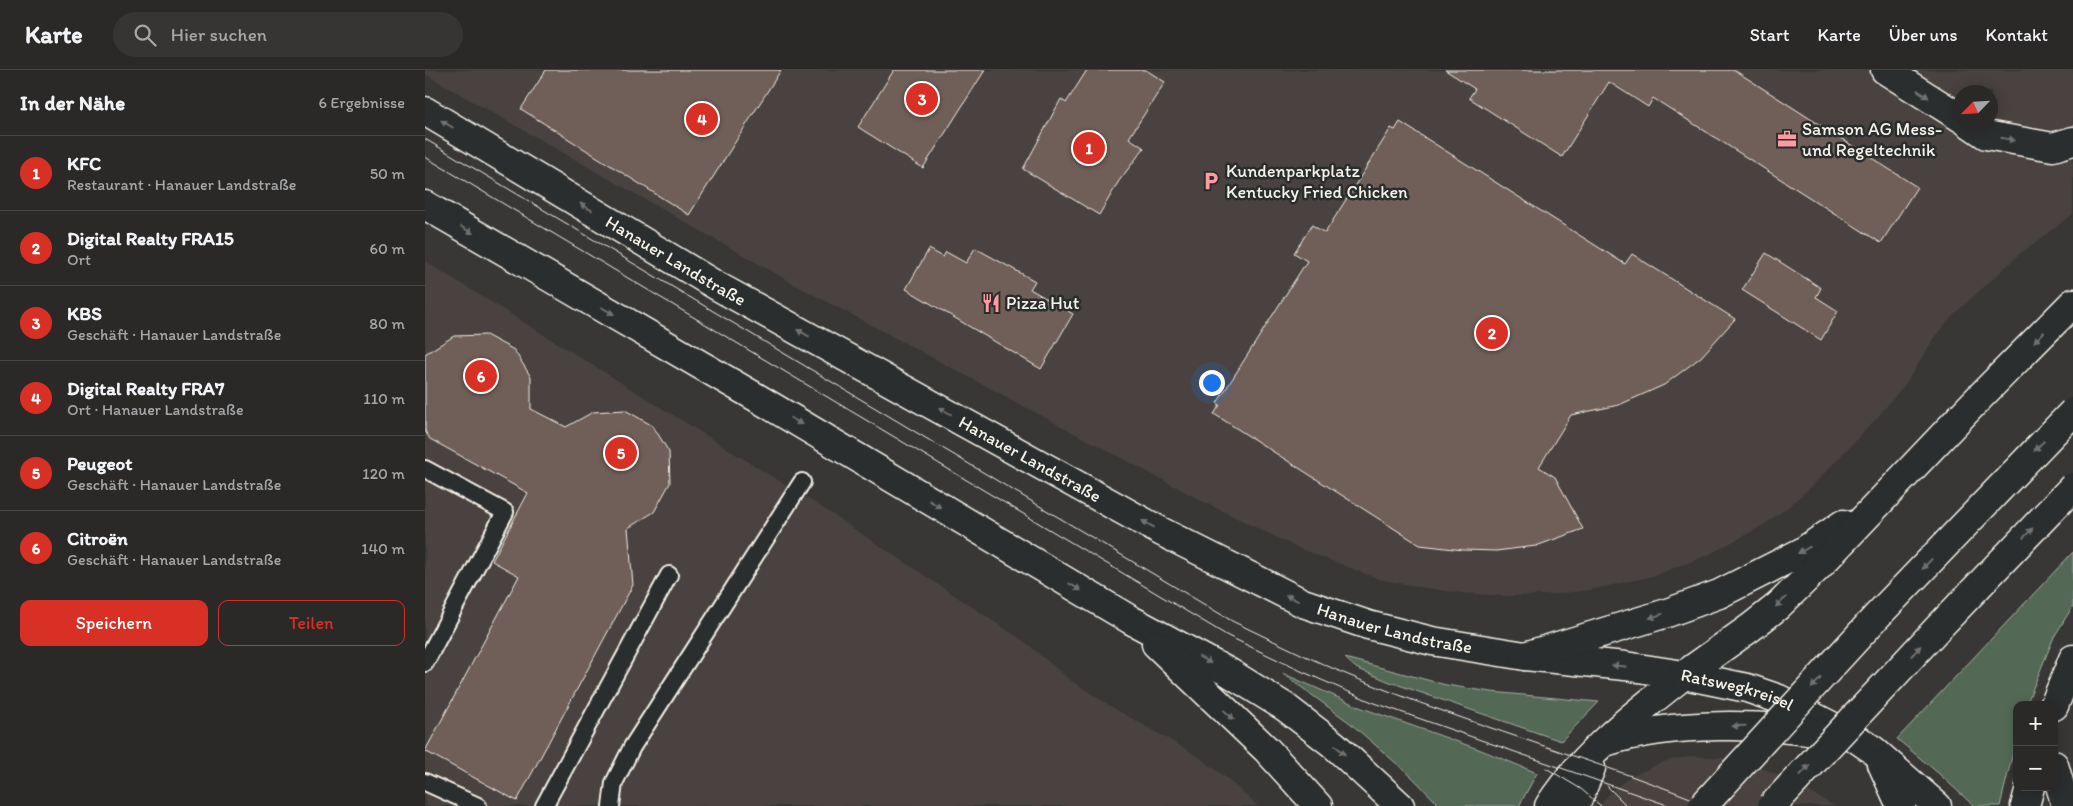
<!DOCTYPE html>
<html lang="de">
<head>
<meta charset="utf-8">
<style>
  body { margin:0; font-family:Itim,sans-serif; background:#363534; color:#f1f3f6 }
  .controls { position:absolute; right:15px; bottom:15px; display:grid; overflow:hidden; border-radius:10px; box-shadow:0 2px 12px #0003 }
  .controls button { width:45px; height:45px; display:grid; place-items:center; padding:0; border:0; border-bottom:1px solid #464545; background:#2a2928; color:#f1f3f6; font:25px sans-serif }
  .compass { position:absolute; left:1528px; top:15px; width:45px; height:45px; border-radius:50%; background:#2a2928; box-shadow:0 2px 12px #0003; rotate:245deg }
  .you { position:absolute; left:786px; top:312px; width:18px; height:18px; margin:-12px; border:4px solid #fff; border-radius:50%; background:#1a73e8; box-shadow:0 0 0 8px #1a73e833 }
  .badge { display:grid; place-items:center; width:32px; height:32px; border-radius:50%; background:#d93025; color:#fff; font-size:16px; font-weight:700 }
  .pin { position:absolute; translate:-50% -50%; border:2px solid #fff; box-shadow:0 1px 5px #0006 }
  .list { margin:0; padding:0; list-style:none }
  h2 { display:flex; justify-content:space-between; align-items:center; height:65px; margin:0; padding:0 20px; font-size:21px }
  h2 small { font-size:16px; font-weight:400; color:#a5a6a8 }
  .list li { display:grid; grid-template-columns:32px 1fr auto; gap:15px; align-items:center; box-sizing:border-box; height:75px; padding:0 20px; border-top:1px solid #464545 }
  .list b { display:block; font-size:19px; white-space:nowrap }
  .list p { margin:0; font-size:16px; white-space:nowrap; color:#a5a6a8 }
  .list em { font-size:16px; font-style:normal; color:#a5a6a8 }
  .actions { display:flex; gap:10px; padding:15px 20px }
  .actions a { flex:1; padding:11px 0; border:1px solid #d93025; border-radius:10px; text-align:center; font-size:18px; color:#d93025 }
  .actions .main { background:#d93025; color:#fff }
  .icon { flex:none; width:28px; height:28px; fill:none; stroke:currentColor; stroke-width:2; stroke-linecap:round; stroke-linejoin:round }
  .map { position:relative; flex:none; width:1648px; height:736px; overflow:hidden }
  header { display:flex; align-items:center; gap:30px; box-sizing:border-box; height:70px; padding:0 25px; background:#2a2928; border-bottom:1px solid #464545 }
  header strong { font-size:24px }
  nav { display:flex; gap:28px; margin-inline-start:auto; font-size:18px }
  .search { width:350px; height:45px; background:#363534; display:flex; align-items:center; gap:12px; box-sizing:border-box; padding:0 18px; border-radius:28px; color:#a5a6a8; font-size:19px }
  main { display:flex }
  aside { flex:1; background:#2a2928 }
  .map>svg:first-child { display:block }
  .built { fill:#484340; fill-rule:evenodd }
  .green { fill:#536956; stroke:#a4ad9f }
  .building { fill:#6f5e58; stroke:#f4f1e8 }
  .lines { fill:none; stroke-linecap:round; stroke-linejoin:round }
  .service-casing { stroke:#f4f1e8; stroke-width:20 }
  .minor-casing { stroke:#f4f1e8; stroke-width:31 }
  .primary-casing { stroke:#f4f1e8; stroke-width:31 }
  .motorway-casing { stroke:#f4f1e8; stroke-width:31 }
  .service { stroke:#2a2d2e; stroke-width:16 }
  .minor { stroke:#2a2d2e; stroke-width:28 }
  .primary { stroke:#2a2d2e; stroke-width:28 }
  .motorway { stroke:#2a2d2e; stroke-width:28 }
  .tram { stroke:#f4f1e8; stroke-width:1 }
  .motorway-bridge-casing { stroke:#f4f1e8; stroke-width:31; stroke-linecap:butt }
  .motorway-bridge { stroke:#2a2d2e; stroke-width:28 }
  .oneway { fill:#71726f }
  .labels { text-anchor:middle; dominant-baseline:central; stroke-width:5; stroke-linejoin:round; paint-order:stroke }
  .poi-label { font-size:18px; fill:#f4f1e8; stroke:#2a2d2e; text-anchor:start }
  .street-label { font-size:18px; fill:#f4f1e8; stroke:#2a2d2e }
</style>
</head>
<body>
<header>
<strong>Karte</strong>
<div class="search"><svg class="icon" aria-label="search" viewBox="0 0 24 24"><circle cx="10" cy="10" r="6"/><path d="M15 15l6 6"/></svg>Hier suchen</div>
<nav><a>Start</a><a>Karte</a><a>Über uns</a><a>Kontakt</a></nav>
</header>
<main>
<aside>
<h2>In der Nähe<small>6 Ergebnisse</small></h2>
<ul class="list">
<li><span class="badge">1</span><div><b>KFC</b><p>Restaurant · Hanauer Landstraße</p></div><em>50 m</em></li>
<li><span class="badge">2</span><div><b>Digital Realty FRA15</b><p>Ort</p></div><em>60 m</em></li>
<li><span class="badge">3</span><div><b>KBS</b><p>Geschäft · Hanauer Landstraße</p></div><em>80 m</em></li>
<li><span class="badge">4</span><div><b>Digital Realty FRA7</b><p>Ort · Hanauer Landstraße</p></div><em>110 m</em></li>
<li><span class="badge">5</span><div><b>Peugeot</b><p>Geschäft · Hanauer Landstraße</p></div><em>120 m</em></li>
<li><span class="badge">6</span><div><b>Citroën</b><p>Geschäft · Hanauer Landstraße</p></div><em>140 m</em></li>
</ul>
<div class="actions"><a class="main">Speichern</a><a>Teilen</a></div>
</aside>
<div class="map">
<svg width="1648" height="736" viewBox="0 0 1648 736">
  <rect width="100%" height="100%" fill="#383736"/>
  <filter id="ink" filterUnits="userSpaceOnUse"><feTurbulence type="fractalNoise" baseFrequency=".02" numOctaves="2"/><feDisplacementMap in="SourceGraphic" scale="10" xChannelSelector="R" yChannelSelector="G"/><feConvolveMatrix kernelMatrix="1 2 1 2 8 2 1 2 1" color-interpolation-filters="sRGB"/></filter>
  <g filter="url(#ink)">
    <g class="built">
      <path d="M 0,0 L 1648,0 L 1648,144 L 1596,183 L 1527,246 L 1512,264 L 1481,313 L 1452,348 L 1389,414 L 1363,437 L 1337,456 L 1283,485 L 1228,506 L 1165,520 L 1120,525 L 1080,526 L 1036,523 L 994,517 L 954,509 L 871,477 L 783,434 L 376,218 L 24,18 L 0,4 ZM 1536,22 L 1566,22 L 1566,52 L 1536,52 Z"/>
      <path d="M 0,191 L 393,435 L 600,572 L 645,610 L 692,640 L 771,685 L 798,705 L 833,736 L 0,736 Z"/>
      <path d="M 1268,686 L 1300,688 L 1332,696 L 1361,708 L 1409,736 L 1174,736 L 1187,721 L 1206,706 L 1244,690 Z"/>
    </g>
    <g class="green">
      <path d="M 1648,482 L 1648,536 L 1629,567 L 1601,635 L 1592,635 L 1592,666 L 1575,736 L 1549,736 L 1513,703 L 1472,669 Z"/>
      <path d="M 920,588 L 1021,615 L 1066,622 L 1174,632 L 1136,671 L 965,612 L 931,598 Z"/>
      <path d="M 857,603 L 937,638 L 1056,680 L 1112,703 L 1094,736 L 1015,736 L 987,707 L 925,653 Z"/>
    </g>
    <g class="building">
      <path d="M 121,0 L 356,0 L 264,145 L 96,39 Z"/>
      <path d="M 469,0 L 560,0 L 498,98 L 433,57 Z"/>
      <path d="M 662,0 L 721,0 L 740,12 L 704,68 L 719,78 L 694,111 L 674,145 L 598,99 L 636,29 L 641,33 Z"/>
      <path d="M 1020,0 L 1309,0 L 1492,117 L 1456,173 L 1228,28 L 1223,37 L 1184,12 L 1137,87 L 1044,28 L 1050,19 Z"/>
      <path d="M 975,52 L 1200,194 L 1207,184 L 1310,249 L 1276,287 L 1239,315 L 1194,335 L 1146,345 L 1114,397 L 1130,407 L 1158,459 L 1111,476 L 1071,481 L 1038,480 L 995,475 L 789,344 L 795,335 L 792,333 L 882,191 L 869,183 L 887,155 L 900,163 L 966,58 L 970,60 Z"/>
      <path d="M 550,178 L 610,211 L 605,219 L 648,244 L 616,299 L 481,219 L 504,179 L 518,187 L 521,182 L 541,193 Z"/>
      <path d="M 1341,183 L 1396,218 L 1391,227 L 1413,241 L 1396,270 L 1317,220 Z"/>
      <path d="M 61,265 L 89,280 L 106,307 L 106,339 L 141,357 L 168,342 L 200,340 L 228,356 L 244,382 L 245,413 L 229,442 L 203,458 L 208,515 L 92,731 L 0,681 L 94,506 L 67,491 L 103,423 L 5,369 L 0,361 L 0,284 L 29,266 Z"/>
    </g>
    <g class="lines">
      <g class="service-casing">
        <g id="service">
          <path d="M 0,399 L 80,442 L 0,593"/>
          <path d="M 0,712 L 53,736"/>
          <path d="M 119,736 L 244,505"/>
          <path d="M 186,736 L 189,713 L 207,677 L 377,412"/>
        </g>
      </g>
      <g class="minor-casing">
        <g id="minor">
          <path d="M 1460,0 L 1536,48"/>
          <path d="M 1542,52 L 1561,65 L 1628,77 L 1648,71"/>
        </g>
      </g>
      <g class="primary-casing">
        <g id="primary">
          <path id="s1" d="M 0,41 L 292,216 L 737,462 L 878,533 L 943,555 L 1007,571 L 1100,586 L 1200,596 L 1259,605 L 1322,618 L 1354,629 L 1432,669 L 1448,680 L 1512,736"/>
          <path d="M 0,135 L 329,326 L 706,550 L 805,603 L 860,637 L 908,674 L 975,736"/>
          <path d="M 731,574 L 842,680 L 893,736"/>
          <path d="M 1180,672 C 1248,651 1341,653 1410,665"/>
          <path d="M 1457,694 L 1476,736"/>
          <path d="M 1124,736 C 1158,683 1211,643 1259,605"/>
          <path d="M 1150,736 L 1166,698"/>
        </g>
      </g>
      <g class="motorway-casing">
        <g id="motorway">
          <path d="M 1100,586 L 1242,543 L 1294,524 L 1377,482 L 1418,454"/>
          <path d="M 1259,605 L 1325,558 L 1353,536 L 1391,499 L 1548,334 L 1648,233"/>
          <path d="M 1629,636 L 1648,589"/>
          <path d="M 1629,695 L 1641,736"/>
          <path d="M 1600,736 L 1605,717"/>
        </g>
      </g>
      <use href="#service" class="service"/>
      <use href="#minor" class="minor"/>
      <use href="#primary" class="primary"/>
      <use href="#motorway" class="motorway"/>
      <g class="tram">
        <path d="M 0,69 L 807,551 C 855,574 903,598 953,617 C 1063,660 1176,692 1286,736"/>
        <path d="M 0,87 L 803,566 L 876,601 L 947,632 L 1245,736"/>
        <path d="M 1121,698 L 1156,719 L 1176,736"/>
        <path d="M 1182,716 L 1202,736"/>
      </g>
      <g class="motorway-bridge-casing">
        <g id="motorway-bridge">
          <path d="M 1278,736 L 1452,546 L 1648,342"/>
          <path d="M 1347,736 L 1513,558 L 1648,417"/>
        </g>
      </g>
      <use href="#motorway-bridge" class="motorway-bridge"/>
    </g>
    <defs><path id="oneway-solid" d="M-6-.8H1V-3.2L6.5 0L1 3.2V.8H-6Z" transform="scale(1.25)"/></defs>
    <g class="oneway">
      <use href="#oneway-solid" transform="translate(1498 24) rotate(33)"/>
      <use href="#oneway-solid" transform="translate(22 54) rotate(-149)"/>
      <use href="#oneway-solid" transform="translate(1583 69) rotate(10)"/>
      <use href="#oneway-solid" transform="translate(161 137) rotate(-149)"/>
      <use href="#oneway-solid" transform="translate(42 160) rotate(30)"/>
      <use href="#oneway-solid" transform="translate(183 241) rotate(30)"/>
      <use href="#oneway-solid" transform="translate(378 263) rotate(-151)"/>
      <use href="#oneway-solid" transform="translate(1614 267) rotate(135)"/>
      <use href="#oneway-solid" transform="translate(520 341) rotate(-151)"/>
      <use href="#oneway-solid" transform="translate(371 351) rotate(31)"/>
      <use href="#oneway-solid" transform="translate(1614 376) rotate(135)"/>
      <use href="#oneway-solid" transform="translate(510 434) rotate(31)"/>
      <use href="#oneway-solid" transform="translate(723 454) rotate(-151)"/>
      <use href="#oneway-solid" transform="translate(1603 463) rotate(-46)"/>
      <use href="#oneway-solid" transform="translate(1379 480) rotate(151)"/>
      <use href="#oneway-solid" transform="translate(1502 494) rotate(133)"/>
      <use href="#oneway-solid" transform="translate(650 517) rotate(31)"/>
      <use href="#oneway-solid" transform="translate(867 528) rotate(-154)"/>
      <use href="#oneway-solid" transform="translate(1356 532) rotate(138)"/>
      <use href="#oneway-solid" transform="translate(1231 546) rotate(163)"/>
      <use href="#oneway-solid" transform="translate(1491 581) rotate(-47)"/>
      <use href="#oneway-solid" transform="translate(780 590) rotate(28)"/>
      <use href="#oneway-solid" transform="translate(1194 596) rotate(-174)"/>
      <use href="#oneway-solid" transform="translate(1391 613) rotate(133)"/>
      <use href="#oneway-solid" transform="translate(804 645) rotate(43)"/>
      <use href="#oneway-solid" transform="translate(1314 656) rotate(179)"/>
      <use href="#oneway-solid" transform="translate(915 680) rotate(43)"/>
      <use href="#oneway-solid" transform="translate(1380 700) rotate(-47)"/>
    </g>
  </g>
  <defs>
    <g id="office-bare" transform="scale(1.5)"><path d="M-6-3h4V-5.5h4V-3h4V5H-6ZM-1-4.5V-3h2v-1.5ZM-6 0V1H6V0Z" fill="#ff9aa2" stroke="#2a2d2e" stroke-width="2.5" paint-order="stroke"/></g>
    <g id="parking-bare" transform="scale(1.5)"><path d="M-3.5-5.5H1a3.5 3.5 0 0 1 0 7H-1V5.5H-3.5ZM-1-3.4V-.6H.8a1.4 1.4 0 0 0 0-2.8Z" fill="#ff9aa2" stroke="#2a2d2e" stroke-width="2.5" paint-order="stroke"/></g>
    <g id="restaurant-bare" transform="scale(1.5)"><path d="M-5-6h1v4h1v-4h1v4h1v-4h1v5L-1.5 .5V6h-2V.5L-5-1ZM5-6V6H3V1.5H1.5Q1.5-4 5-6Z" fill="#ff9aa2" stroke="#2a2d2e" stroke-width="2.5" paint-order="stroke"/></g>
  </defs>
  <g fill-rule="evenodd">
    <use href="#office-bare" x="1362" y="69"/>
    <use href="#parking-bare" x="786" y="111"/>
    <use href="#restaurant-bare" x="566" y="233"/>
  </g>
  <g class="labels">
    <g class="poi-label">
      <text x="1377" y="59">Samson AG Mess-<tspan x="1377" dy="21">und Regeltechnik</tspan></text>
      <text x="801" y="101">Kundenparkplatz<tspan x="801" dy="21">Kentucky Fried Chicken</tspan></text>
      <text x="581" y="233">Pizza Hut</text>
    </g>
    <g class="street-label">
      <text stroke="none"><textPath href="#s1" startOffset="292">Hanauer Landstraße</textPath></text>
      <text stroke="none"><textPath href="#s1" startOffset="698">Hanauer Landstraße</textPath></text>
      <text stroke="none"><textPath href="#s1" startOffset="1102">Hanauer Landstraße</textPath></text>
      <text stroke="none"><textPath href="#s1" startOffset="1451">Ratswegkreisel</textPath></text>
    </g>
  </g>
</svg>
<div class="controls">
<button>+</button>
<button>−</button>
</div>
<svg class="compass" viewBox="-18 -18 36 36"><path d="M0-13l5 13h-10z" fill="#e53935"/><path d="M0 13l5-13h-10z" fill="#a5a6a8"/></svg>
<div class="you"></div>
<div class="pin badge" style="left:664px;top:78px">1</div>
<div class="pin badge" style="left:1067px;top:263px">2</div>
<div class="pin badge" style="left:497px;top:29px">3</div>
<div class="pin badge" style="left:277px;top:49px">4</div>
<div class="pin badge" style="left:196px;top:383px">5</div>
<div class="pin badge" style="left:56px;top:306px">6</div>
</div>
</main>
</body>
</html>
